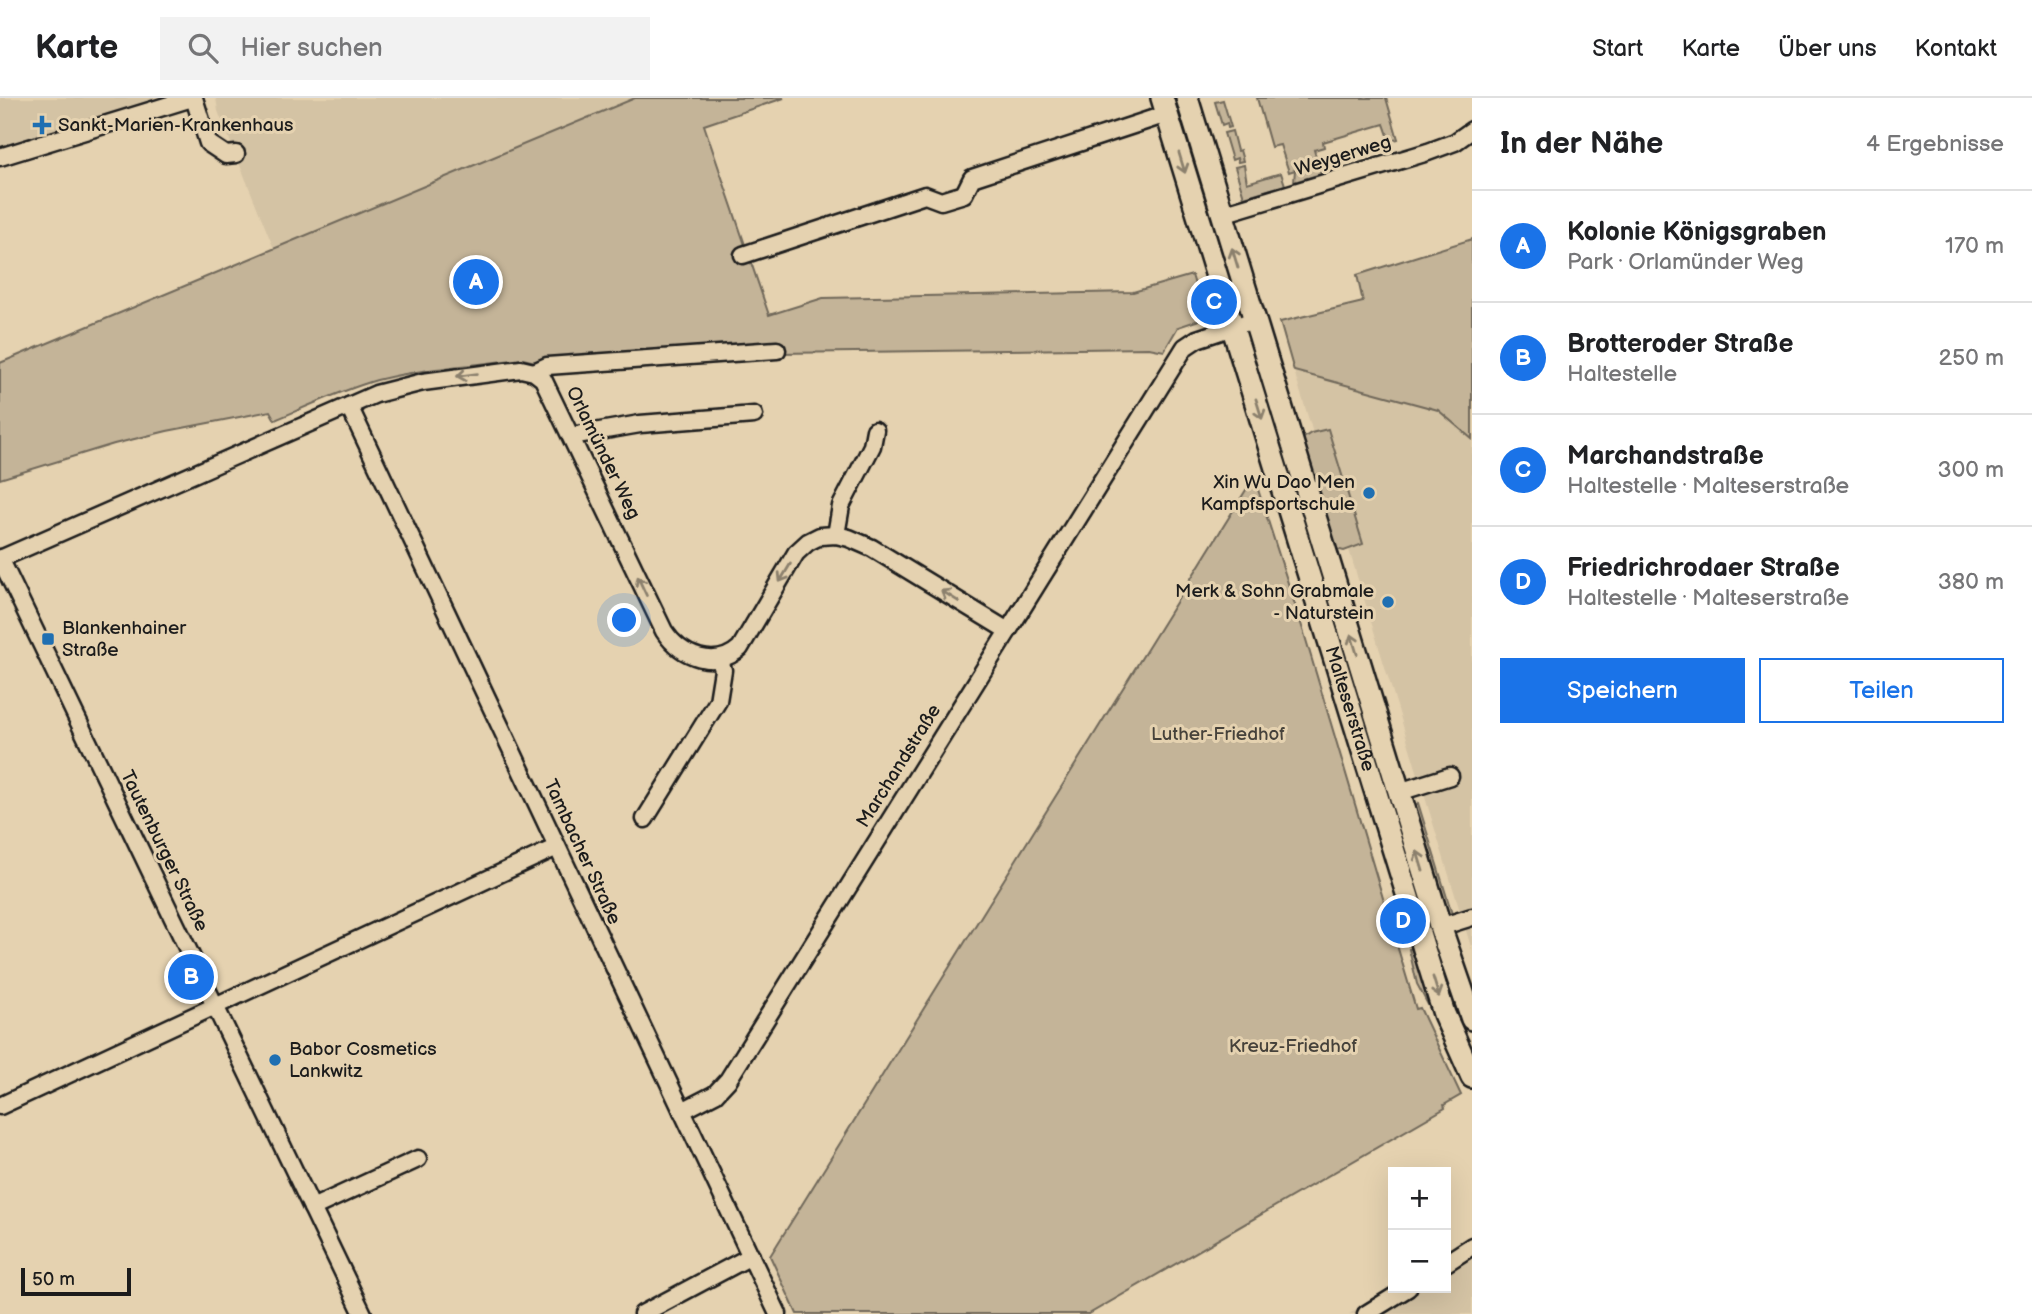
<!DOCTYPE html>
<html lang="de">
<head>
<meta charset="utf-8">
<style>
  body { margin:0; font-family:"Balsamiq Sans",sans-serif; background:#f2f2f2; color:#202124 }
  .controls { position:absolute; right:21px; bottom:21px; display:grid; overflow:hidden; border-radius:0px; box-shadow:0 7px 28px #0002 }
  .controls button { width:63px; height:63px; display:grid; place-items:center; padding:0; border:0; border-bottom:2px solid #e0e0e0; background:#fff; color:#202124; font:35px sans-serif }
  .scale { position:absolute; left:21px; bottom:18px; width:110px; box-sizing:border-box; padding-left:7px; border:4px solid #1c1c1c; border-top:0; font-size:19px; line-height:24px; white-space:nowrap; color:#1c1c1c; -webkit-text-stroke:5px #e5d2b0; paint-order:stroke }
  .you { position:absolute; left:625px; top:523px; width:24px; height:24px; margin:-18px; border:5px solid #fff; border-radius:50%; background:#1a73e8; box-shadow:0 0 0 10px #1a73e833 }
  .badge { display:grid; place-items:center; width:46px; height:46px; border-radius:50%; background:#1a73e8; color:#fff; font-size:23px; font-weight:700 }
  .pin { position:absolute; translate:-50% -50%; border:4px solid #fff; box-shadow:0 2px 7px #0006 }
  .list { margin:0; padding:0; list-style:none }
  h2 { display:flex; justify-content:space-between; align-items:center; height:91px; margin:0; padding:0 28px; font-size:30px }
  h2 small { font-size:23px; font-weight:400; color:#757577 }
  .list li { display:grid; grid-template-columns:46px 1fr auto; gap:21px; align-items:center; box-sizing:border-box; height:112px; padding:0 28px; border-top:2px solid #e0e0e0 }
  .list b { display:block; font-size:26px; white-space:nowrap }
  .list p { margin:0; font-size:23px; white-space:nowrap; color:#757577 }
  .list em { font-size:23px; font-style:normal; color:#757577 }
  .actions { display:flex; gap:14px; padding:21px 28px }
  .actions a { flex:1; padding:16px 0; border:2px solid #1a73e8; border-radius:0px; text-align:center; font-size:24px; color:#1a73e8 }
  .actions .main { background:#1a73e8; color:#fff }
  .icon { flex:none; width:38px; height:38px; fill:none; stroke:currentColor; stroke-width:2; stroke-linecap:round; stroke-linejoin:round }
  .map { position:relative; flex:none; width:1472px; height:1216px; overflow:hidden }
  header { display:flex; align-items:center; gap:42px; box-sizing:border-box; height:98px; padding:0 35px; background:#fff; border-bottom:2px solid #e0e0e0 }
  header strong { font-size:33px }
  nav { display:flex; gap:38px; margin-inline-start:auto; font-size:24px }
  .search { width:490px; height:63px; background:#f2f2f2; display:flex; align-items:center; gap:18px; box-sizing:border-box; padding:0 24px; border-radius:0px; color:#757577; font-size:26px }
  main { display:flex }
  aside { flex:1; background:#fff }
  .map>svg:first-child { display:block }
  .built { fill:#d4c3a4 }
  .green { fill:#c4b498; stroke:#70685a; stroke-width:2 }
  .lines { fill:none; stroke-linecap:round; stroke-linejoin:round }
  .minor-casing { stroke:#1c1c1c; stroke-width:21 }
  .major-casing { stroke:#1c1c1c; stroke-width:26 }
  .minor { stroke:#e5d2b0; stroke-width:16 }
  .major { stroke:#e5d2b0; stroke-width:21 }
  .oneway { stroke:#8b806d }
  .poi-dot { fill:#1f6fb2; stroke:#e5d2b0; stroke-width:2.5 }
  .labels { text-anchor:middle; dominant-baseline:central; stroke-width:6; stroke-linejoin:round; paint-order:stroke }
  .poi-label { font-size:19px; fill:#1c1c1c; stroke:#e5d2b0; text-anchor:start }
  .street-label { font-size:19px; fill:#1c1c1c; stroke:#e5d2b0 }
  .park-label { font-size:19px; fill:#46423b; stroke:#e5d2b0 }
</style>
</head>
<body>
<header>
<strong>Karte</strong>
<div class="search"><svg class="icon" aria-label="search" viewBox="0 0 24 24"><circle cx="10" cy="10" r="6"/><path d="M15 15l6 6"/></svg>Hier suchen</div>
<nav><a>Start</a><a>Karte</a><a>Über uns</a><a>Kontakt</a></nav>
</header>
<main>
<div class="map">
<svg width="1472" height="1216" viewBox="0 0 1472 1216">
  <rect width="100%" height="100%" fill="#e5d2b0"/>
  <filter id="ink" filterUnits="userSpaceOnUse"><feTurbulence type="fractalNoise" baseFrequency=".0143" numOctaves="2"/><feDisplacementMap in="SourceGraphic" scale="14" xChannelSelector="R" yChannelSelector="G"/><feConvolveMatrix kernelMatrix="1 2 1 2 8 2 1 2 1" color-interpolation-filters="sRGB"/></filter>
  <g filter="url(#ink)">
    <g class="built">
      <path d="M 0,0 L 170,0 L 0,52 Z"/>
      <path d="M 216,0 L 635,0 L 274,151 L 218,13 Z"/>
      <path d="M 1294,273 L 1438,312 L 1472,341 L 1472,852 Z"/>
      <path d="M 1472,1153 L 1472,1216 L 1349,1216 L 1375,1201 L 1380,1208 L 1411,1190 L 1446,1190 L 1446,1169 Z"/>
    </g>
    <g class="green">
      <path d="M 635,0 L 784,0 L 704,27 L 769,217 L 823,200 L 1133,194 L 1192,177 L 1199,200 L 1195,202 L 1198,212 L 1202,211 L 1205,220 L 1178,229 L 1164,253 L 1149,250 L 778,255 L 539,265 L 523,261 C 474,267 424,270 377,282 C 342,292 308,308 275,322 L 270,313 L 167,333 L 114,346 L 0,381 L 0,265 Z"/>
      <path d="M 1170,0 L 1179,0 L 1220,137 L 1212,140 Z"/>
      <path d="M 1257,0 L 1386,0 L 1398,41 L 1390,43 L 1384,26 L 1323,44 L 1324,49 L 1314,52 L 1321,76 L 1294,84 L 1295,72 L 1289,74 L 1280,47 L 1271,49 Z"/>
      <path d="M 1223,2 L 1231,29 L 1228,30 L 1227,25 L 1222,27 L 1215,4 Z"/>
      <path d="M 1232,33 L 1237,53 L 1240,52 L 1243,63 L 1238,64 L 1237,60 L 1232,62 L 1224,35 Z"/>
      <path d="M 1244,67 L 1247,85 L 1281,75 L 1285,87 L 1244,99 L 1235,69 Z"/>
      <path d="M 1472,141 L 1472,341 L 1438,312 L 1294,273 L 1280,224 L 1363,204 L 1357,177 Z"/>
      <path d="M 1257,255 L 1329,490 L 1325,492 L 1253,257 Z"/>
      <path d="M 1328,331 L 1363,446 L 1344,453 L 1332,450 L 1299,343 L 1311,335 Z"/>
      <path d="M 1254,379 L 1304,535 L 1416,911 L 1420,910 L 1461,997 L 1444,1007 L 1445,1010 L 1089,1216 L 797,1216 L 770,1158 Z"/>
      <path d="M 1336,524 L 1385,677 L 1381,676 L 1335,526 Z"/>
      <path d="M 1418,705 L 1452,816 L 1443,816 L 1411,711 Z"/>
      <path d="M 1435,846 L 1461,914 L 1453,918 L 1433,849 Z"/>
      <path d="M 1414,850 L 1434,918 L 1417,886 L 1409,851 Z"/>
    </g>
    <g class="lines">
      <g class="minor-casing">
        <g id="minor">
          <path d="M 194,0 L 208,45 L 226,57 L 236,56"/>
          <path d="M 0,59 L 192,0"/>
          <path d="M 1222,116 L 1428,54 L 1455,44 L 1472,32"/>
          <path d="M 743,157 L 925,97 L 941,103 L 964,96 L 972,80 L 1167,16"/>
          <path d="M 534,274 L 547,268 L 777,252"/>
          <path d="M 349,308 L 778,1216"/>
          <path d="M 571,338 L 640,326 L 754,317"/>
          <path d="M 836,437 L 841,408 L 872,348 L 875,332"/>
          <path d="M 0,460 L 363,1216"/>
          <path d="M 0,461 L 376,296 L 423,284 L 521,271 L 534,274 L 543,281 L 664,533 C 681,559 716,572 740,550 L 796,455 L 808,444 L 820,438 L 836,437 L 849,440 L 872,450 L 1008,533"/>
          <path d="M 1399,694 L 1450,678"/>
          <path d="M 645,721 L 718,603 L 723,572 L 720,562"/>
          <path d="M 1440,829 L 1472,819"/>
          <path d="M 0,1008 L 557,749"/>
          <path d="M 682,1013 L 715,996 L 728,982 L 1185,249 L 1197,241 L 1254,222"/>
          <path d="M 312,1110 L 418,1061"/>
          <path d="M 1446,1165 L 1472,1148"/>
          <path d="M 642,1216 L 751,1158"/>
          <path d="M 1366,1216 L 1408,1190"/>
        </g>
      </g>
      <g class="major-casing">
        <g id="major">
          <path id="s1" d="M 1162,0 L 1444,916 L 1472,979"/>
          <path d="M 1187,0 L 1442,834 L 1472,921"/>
        </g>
      </g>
      <use href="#minor" class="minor"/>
      <use href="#major" class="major"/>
    </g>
    <defs><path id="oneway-shaft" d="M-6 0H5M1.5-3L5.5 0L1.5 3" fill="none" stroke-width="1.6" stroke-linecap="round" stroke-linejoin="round" transform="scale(1.75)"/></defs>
    <g class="oneway">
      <use href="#oneway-shaft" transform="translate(1182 65) rotate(73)"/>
      <use href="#oneway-shaft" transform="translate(1235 160) rotate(-107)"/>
      <use href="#oneway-shaft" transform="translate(467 277) rotate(172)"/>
      <use href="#oneway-shaft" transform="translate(1259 311) rotate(73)"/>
      <use href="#oneway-shaft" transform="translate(785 475) rotate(121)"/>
      <use href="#oneway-shaft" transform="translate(642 488) rotate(-115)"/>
      <use href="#oneway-shaft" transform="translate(950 498) rotate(-148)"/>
      <use href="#oneway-shaft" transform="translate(1354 546) rotate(-107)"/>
      <use href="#oneway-shaft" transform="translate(1420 763) rotate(-107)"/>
      <use href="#oneway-shaft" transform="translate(1436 889) rotate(73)"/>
    </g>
  </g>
  <g class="poi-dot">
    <path d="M38.5 16.5h7v7h7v7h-7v7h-7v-7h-7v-7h7z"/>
    <circle cx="1369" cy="395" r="7"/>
    <circle cx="1388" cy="504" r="7"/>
    <rect x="41" y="534" width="14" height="14" rx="3.5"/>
    <circle cx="275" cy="962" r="7"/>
  </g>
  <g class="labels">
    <g class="poi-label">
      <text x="58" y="27">Sankt-Marien-Krankenhaus</text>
      <text x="1355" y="384" text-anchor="end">Xin Wu Dao Men<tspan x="1355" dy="22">Kampfsportschule</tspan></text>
      <text x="1374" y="493" text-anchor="end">Merk &amp; Sohn Grabmale<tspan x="1374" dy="22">- Naturstein</tspan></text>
      <text x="62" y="530">Blankenhainer<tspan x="62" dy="22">Straße</tspan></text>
      <text x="289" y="951">Babor Cosmetics<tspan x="289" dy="22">Lankwitz</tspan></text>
    </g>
    <g class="street-label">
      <text transform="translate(1343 58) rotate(-17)">Weygerweg</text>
      <text transform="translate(603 355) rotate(64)">Orlamünder Weg</text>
      <text stroke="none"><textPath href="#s1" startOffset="639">Malteserstraße</textPath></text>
      <text transform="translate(899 668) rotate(-58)">Marchandstraße</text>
      <text transform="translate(164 753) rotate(64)">Tautenburger Straße</text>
      <text transform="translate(582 754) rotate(65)">Tambacher Straße</text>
    </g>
    <g class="park-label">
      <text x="1218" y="636">Luther-Friedhof</text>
      <text x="1293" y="948">Kreuz-Friedhof</text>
    </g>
  </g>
</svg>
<div class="controls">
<button>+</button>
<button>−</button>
</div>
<div class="scale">50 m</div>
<div class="you"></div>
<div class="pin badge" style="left:476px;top:184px">A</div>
<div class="pin badge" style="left:191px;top:879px">B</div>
<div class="pin badge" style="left:1214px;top:204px">C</div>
<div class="pin badge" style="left:1403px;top:823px">D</div>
</div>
<aside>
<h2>In der Nähe<small>4 Ergebnisse</small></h2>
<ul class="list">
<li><span class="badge">A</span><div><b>Kolonie Königsgraben</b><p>Park · Orlamünder Weg</p></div><em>170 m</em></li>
<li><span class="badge">B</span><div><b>Brotteroder Straße</b><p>Haltestelle</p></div><em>250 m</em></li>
<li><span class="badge">C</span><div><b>Marchandstraße</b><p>Haltestelle · Malteserstraße</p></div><em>300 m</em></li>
<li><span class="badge">D</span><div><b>Friedrichrodaer Straße</b><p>Haltestelle · Malteserstraße</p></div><em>380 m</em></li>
</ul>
<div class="actions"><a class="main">Speichern</a><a>Teilen</a></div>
</aside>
</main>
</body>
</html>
